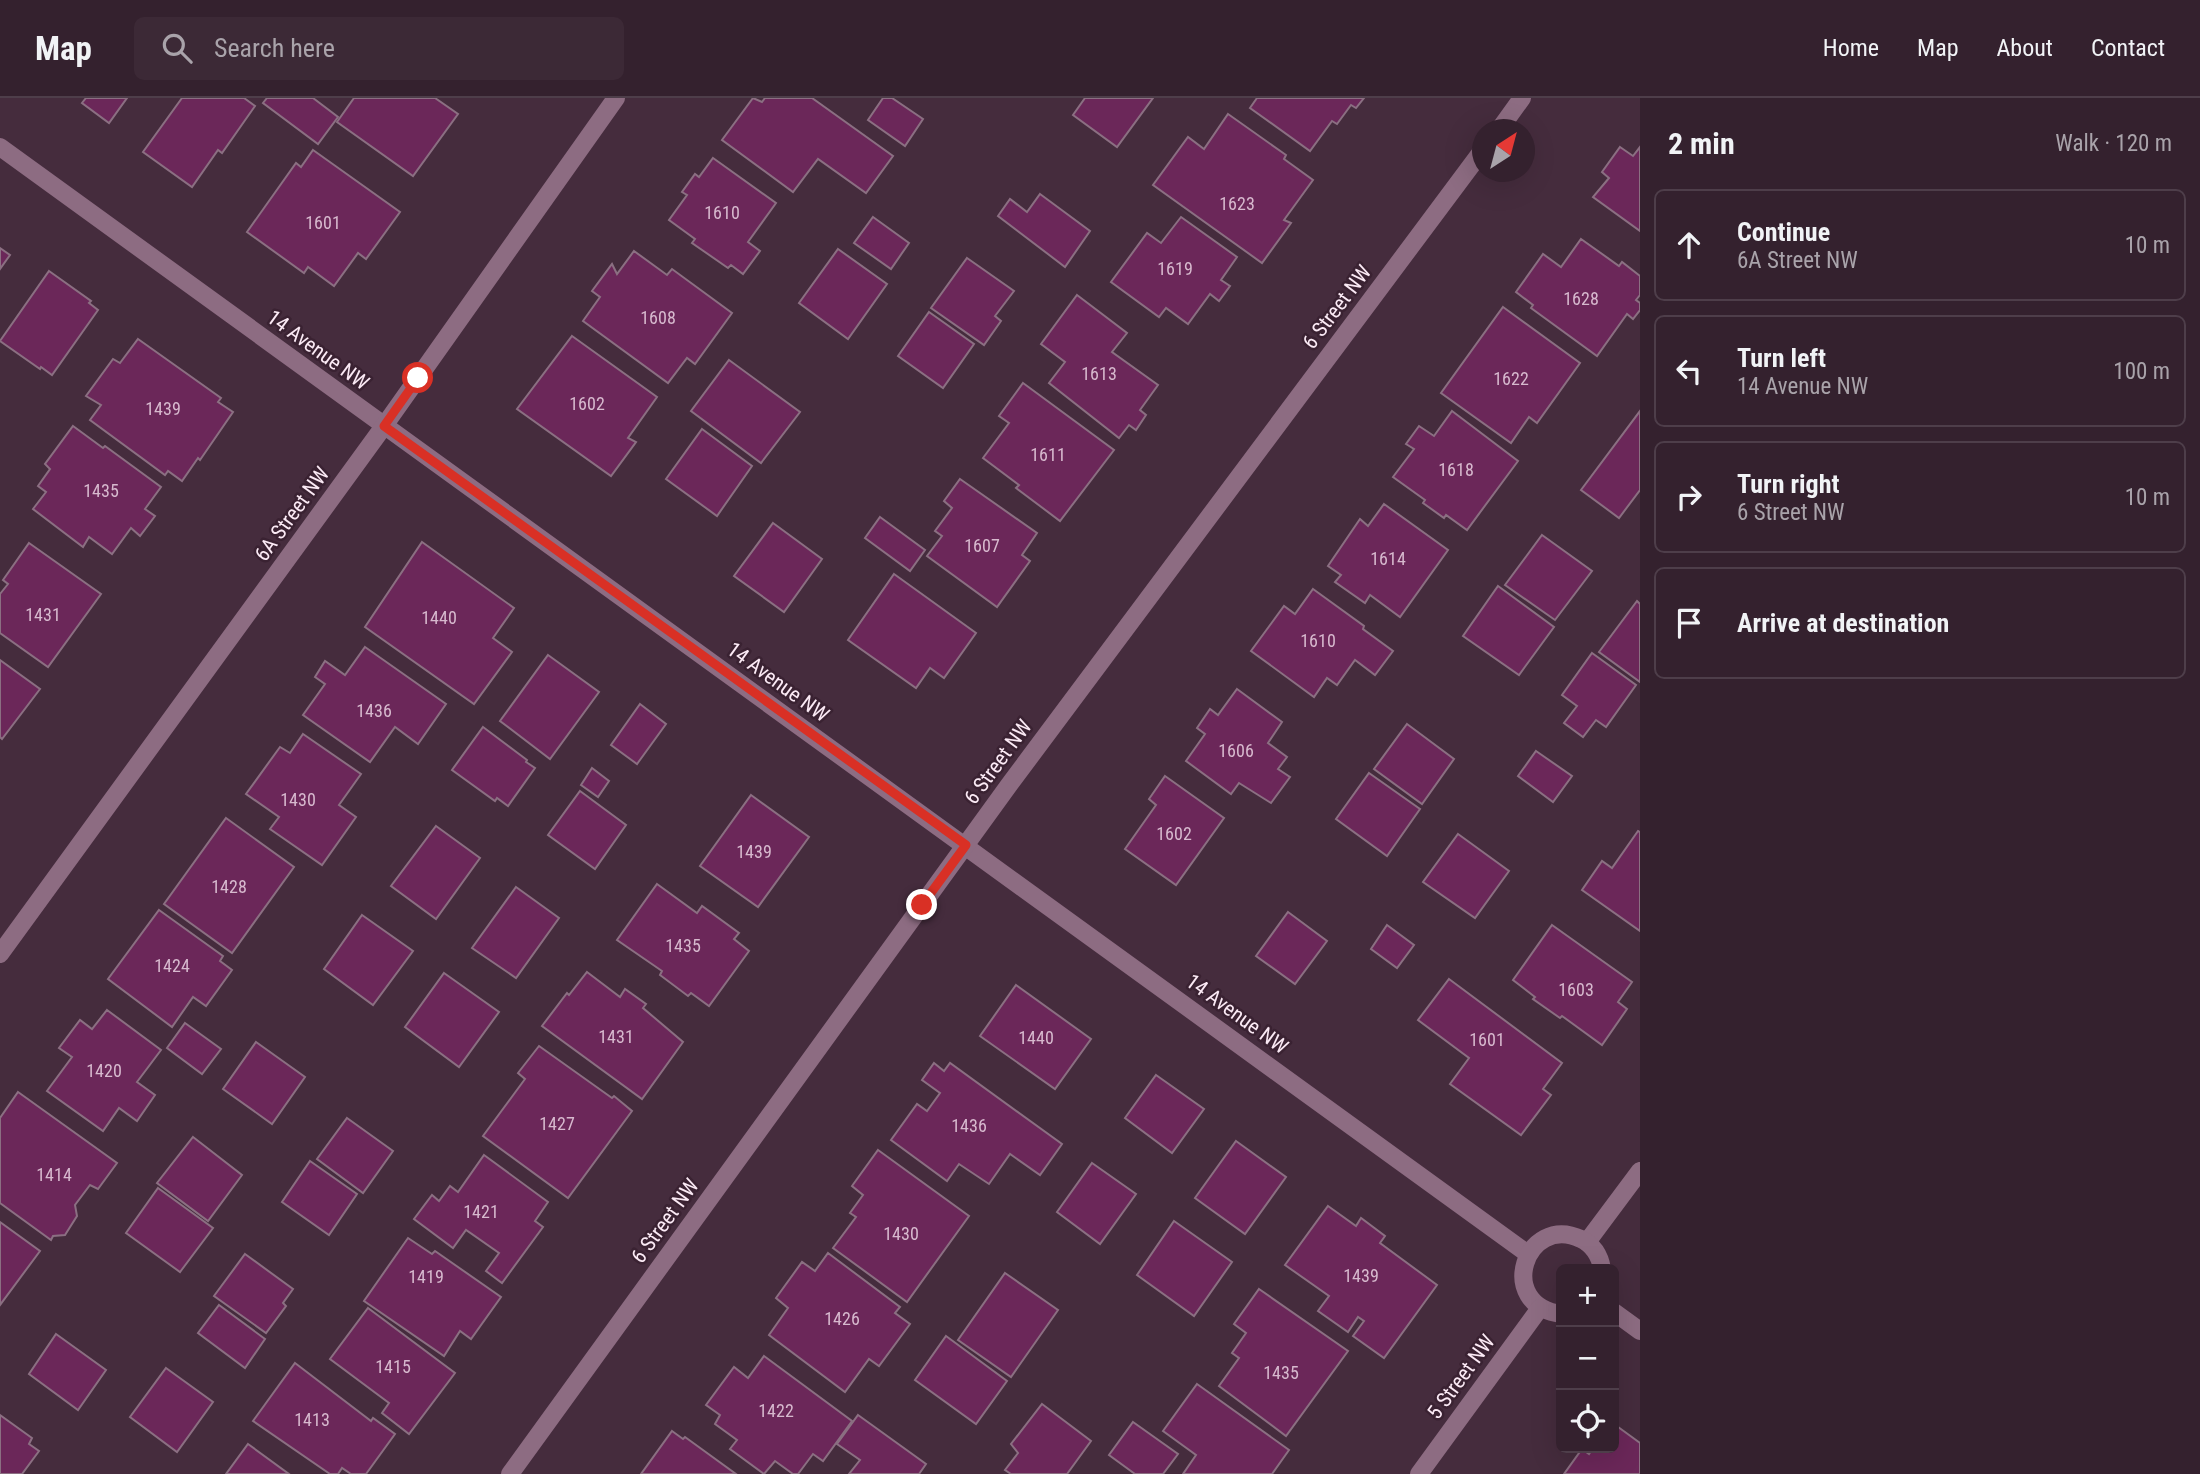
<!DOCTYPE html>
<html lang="en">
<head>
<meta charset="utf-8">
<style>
  body { margin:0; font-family:"Roboto Condensed",sans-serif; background:#3c2936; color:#f1f3f6 }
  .controls { position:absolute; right:21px; bottom:21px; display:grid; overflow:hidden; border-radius:10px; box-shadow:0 7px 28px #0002 }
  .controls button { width:63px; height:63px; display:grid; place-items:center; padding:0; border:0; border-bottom:2px solid #4e3e4a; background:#34212e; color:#f1f3f6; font:35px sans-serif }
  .compass { position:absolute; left:1472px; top:21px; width:63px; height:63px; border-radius:50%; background:#34212e; box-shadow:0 7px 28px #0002; rotate:36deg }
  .stop { position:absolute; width:21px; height:21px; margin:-16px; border:5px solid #d93025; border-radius:50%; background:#fff }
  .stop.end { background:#d93025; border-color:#fff; box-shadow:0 2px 7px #0008 }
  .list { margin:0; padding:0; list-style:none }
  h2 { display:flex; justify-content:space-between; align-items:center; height:91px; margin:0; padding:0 28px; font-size:30px }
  h2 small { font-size:23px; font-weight:400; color:#a9a3aa }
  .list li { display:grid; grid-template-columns:46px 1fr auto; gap:21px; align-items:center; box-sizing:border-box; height:112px; margin:0 14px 14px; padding:0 14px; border:2px solid #4e3e4a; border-radius:10px }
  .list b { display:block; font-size:26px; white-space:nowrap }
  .list p { margin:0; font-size:23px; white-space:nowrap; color:#a9a3aa }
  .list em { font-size:23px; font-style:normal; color:#a9a3aa }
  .icon { flex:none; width:38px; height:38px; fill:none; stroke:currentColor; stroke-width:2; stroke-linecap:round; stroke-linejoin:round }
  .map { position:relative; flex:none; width:1640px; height:1376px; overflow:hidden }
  header { display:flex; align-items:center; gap:42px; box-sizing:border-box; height:98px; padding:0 35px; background:#34212e; border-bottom:2px solid #4e3e4a }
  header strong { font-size:33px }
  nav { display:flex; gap:38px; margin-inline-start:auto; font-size:24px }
  .search { width:490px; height:63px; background:#3c2936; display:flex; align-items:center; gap:18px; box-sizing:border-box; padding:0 24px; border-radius:10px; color:#a9a3aa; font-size:26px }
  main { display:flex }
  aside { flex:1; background:#34212e }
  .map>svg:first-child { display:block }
  .building { fill:#6b2759; stroke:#8b6f82; stroke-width:2 }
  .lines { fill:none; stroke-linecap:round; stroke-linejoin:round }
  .minor { stroke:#8d6c82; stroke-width:18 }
  .route { stroke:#d93025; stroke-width:9 }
  .labels { text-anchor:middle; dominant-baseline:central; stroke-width:5; stroke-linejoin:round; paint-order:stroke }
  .number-label { font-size:18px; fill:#d7b9ce }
  .street-label { font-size:21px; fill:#fbeaf5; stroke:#3a2232 }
</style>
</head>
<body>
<header>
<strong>Map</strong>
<div class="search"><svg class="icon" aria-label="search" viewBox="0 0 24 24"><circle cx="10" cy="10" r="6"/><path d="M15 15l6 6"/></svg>Search here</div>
<nav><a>Home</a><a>Map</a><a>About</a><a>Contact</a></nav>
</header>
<main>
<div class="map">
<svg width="1640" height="1376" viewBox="0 0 1640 1376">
  <rect width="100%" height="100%" fill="#452c3d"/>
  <g class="building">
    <path d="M 86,0 L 127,0 L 109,25 L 82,5 Z"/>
    <path d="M 182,0 L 244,0 L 255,8 L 222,55 L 218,52 L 192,89 L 143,54 Z"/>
    <path d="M 267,0 L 313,0 L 338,19 L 318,46 L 263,5 Z"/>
    <path d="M 354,0 L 435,0 L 458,16 L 413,78 L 337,24 Z"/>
    <path d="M 753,0 L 762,4 L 765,0 L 812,0 L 893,58 L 866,95 L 818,61 L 793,94 L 722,42 Z"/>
    <path d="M 883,0 L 892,0 L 923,21 L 905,48 L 868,22 Z"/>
    <path d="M 1085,0 L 1153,0 L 1117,49 L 1073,17 Z"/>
    <path d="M 1257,0 L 1364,0 L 1356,10 L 1351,7 L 1337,26 L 1332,23 L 1310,53 L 1250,10 Z"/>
    <path d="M 1228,16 L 1286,57 L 1284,61 L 1313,82 L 1284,122 L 1291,125 L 1262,165 L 1153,87 L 1188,39 L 1204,51 Z"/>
    <path d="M 1620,49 L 1633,58 L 1640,49 L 1640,133 L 1593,99 L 1609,80 L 1602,74 Z"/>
    <path d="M 313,52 L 400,114 L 366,161 L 358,155 L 334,188 L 308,169 L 304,175 L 247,134 L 296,65 L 301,69 Z"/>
    <path d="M 713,60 L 776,105 L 748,144 L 760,153 L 743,176 L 731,167 L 728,170 L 692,145 L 695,141 L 669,122 L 687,97 L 682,94 L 695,76 L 699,79 Z"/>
    <path d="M 1040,96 L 1090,133 L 1065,169 L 998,118 L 1010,101 L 1027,114 Z"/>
    <path d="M 873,119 L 909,145 L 891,171 L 854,145 Z"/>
    <path d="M 1181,119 L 1237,159 L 1221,182 L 1230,188 L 1219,203 L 1210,196 L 1188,226 L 1166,210 L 1159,219 L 1111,184 L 1147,135 L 1161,145 Z"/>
    <path d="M 1581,141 L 1619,168 L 1622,164 L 1640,178 L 1640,197 L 1636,202 L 1640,205 L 1640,212 L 1633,221 L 1627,216 L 1597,258 L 1531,210 L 1533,207 L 1516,194 L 1543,156 L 1561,169 Z"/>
    <path d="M 0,150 L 10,157 L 0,171 Z"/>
    <path d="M 838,151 L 887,186 L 848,241 L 799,205 Z"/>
    <path d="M 634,153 L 667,177 L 672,171 L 732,215 L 695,266 L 687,260 L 668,285 L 583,223 L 600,199 L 592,193 L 612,166 L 617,176 Z"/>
    <path d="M 967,160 L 1014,193 L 995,218 L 1001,223 L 984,247 L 931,210 Z"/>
    <path d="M 49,173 L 91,203 L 89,205 L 98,212 L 52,277 L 41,269 L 40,271 L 0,243 Z"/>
    <path d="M 1077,197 L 1127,235 L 1112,254 L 1158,287 L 1140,312 L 1146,317 L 1136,332 L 1129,327 L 1119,340 L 1049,285 L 1065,264 L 1041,246 Z"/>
    <path d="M 1503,209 L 1580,265 L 1537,325 L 1529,319 L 1511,345 L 1441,295 Z"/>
    <path d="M 929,214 L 974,246 L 943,290 L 898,258 Z"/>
    <path d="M 572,238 L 657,299 L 628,340 L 636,344 L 611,378 L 517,311 Z"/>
    <path d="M 138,241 L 221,300 L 218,304 L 233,314 L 200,362 L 198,360 L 182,383 L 168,373 L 165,377 L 90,322 L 101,307 L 86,298 L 113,261 L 120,265 Z"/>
    <path d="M 729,262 L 800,314 L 761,365 L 691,313 Z"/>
    <path d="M 1023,285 L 1114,352 L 1060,423 L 1016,390 L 1019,387 L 983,360 L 1009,325 L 999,318 Z"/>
    <path d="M 1452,313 L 1518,363 L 1467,432 L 1446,417 L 1444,420 L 1423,405 L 1425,402 L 1393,379 L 1414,351 L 1406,346 L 1419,328 L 1434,338 Z"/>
    <path d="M 1640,313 L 1640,392 L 1619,420 L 1581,392 Z"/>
    <path d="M 73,328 L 103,350 L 105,348 L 161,389 L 145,411 L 155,418 L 140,438 L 131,430 L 112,456 L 89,439 L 83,449 L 33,411 L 46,394 L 38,388 L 50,371 L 45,366 Z"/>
    <path d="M 702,331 L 752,368 L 717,418 L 666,381 Z"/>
    <path d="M 960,381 L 1037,435 L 1022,457 L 1030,463 L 997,509 L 927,458 L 942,438 L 935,433 L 952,410 L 944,403 Z"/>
    <path d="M 1384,406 L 1448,452 L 1400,519 L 1370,497 L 1365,505 L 1335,484 L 1341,477 L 1328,468 L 1360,421 L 1368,428 Z"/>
    <path d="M 880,419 L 925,452 L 910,473 L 865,440 Z"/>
    <path d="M 773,425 L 822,461 L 784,514 L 734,478 Z"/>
    <path d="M 1542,437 L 1592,473 L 1555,522 L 1505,487 Z"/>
    <path d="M 422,444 L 514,510 L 493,540 L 512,554 L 474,606 L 365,529 Z"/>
    <path d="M 29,445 L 101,496 L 48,569 L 0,535 L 0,496 L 8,486 L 3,482 Z"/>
    <path d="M 894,476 L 976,535 L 944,580 L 930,570 L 916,590 L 848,542 Z"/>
    <path d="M 1498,488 L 1554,529 L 1519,577 L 1463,538 Z"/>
    <path d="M 1313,491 L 1364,528 L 1363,531 L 1393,553 L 1375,577 L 1355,562 L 1337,587 L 1327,580 L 1314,599 L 1251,553 L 1284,508 L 1295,516 Z"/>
    <path d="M 1637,503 L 1640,506 L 1640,584 L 1599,554 Z"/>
    <path d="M 365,549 L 446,606 L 418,646 L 395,629 L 370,664 L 303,617 L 325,586 L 315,579 L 325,563 L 345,577 Z"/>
    <path d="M 1592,555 L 1636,587 L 1606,629 L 1596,622 L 1583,639 L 1564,625 L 1577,608 L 1562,597 Z"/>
    <path d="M 548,557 L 599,594 L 550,661 L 500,623 Z"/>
    <path d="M 0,562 L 40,591 L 2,641 L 0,639 Z"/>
    <path d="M 1237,591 L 1282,624 L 1268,645 L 1287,659 L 1278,671 L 1290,679 L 1271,705 L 1239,685 L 1231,696 L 1186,663 L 1205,636 L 1197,630 L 1210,611 L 1218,617 Z"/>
    <path d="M 640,606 L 666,626 L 637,666 L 611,647 Z"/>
    <path d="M 1407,626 L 1454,661 L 1422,706 L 1374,671 Z"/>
    <path d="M 483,629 L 527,662 L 526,664 L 535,670 L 508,708 L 497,700 L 495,703 L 452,672 Z"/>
    <path d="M 303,636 L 361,676 L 339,707 L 356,719 L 322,767 L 270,731 L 279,719 L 246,696 L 280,649 L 290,655 Z"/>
    <path d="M 1536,653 L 1572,678 L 1553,704 L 1518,678 Z"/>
    <path d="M 592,670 L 609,683 L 598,699 L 581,687 Z"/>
    <path d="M 1369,675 L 1420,711 L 1387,758 L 1336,721 Z"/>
    <path d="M 1165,678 L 1224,720 L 1176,787 L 1125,751 L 1156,707 L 1149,701 Z"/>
    <path d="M 580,693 L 626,727 L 595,771 L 548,737 Z"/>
    <path d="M 751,697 L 809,739 L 758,809 L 700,768 Z"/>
    <path d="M 226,720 L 294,769 L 232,855 L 164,806 Z"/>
    <path d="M 436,728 L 480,760 L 436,821 L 391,788 Z"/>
    <path d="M 1638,733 L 1640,734 L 1640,833 L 1582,792 L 1602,763 L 1612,770 Z"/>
    <path d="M 1458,736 L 1509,773 L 1475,820 L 1423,784 Z"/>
    <path d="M 657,786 L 697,815 L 702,808 L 739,835 L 734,841 L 749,853 L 709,908 L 691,895 L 688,898 L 660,877 L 662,873 L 617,842 Z"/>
    <path d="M 516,789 L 559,820 L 516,880 L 472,850 Z"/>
    <path d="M 159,812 L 223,858 L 220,863 L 232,872 L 206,908 L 193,899 L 172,929 L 108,881 Z"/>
    <path d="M 1288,814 L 1327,843 L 1295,886 L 1256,858 Z"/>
    <path d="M 362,817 L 413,853 L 373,907 L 324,871 Z"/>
    <path d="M 1387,827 L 1414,847 L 1397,870 L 1371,851 Z"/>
    <path d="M 1552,827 L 1632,884 L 1618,904 L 1627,911 L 1602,947 L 1562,918 L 1560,920 L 1533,901 L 1535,899 L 1513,882 Z"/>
    <path d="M 587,874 L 620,899 L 625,891 L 646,906 L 643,910 L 683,944 L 642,1001 L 542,928 L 567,895 L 569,897 Z"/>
    <path d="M 444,875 L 499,914 L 459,969 L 405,929 Z"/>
    <path d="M 1449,881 L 1562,965 L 1543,991 L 1551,997 L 1521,1037 L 1450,986 L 1469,960 L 1418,922 Z"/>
    <path d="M 1016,887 L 1091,941 L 1055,991 L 980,938 Z"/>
    <path d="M 107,912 L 161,952 L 137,984 L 155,997 L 137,1023 L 119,1010 L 103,1033 L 47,993 L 72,959 L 59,950 L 80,922 L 92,931 Z"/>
    <path d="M 185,925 L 221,951 L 202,976 L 167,950 Z"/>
    <path d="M 256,944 L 305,979 L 272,1026 L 223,991 Z"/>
    <path d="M 539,948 L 612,1000 L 614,998 L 632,1013 L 568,1100 L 483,1038 L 525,981 L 518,975 Z"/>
    <path d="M 934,965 L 944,973 L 950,965 L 1062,1046 L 1040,1077 L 1010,1056 L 989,1086 L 959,1066 L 947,1083 L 891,1042 L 917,1006 L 927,1013 L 940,995 L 922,982 Z"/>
    <path d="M 1156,977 L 1204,1011 L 1172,1055 L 1125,1020 Z"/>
    <path d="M 18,994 L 117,1065 L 98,1091 L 90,1087 L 75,1107 L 77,1118 L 65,1137 L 53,1138 L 51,1142 L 0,1105 L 0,1020 Z"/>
    <path d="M 347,1020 L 393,1053 L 363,1095 L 317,1061 Z"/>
    <path d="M 193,1039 L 242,1077 L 208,1123 L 157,1085 Z"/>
    <path d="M 1236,1043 L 1286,1079 L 1245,1136 L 1195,1100 Z"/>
    <path d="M 878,1052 L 969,1118 L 907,1204 L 833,1150 L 856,1119 L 850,1115 L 863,1097 L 852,1088 Z"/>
    <path d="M 484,1057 L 548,1104 L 535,1123 L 543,1129 L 502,1185 L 486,1173 L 499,1155 L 466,1132 L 453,1150 L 414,1121 L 432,1097 L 439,1103 L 450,1088 L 458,1094 Z"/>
    <path d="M 310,1063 L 357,1096 L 329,1137 L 282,1104 Z"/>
    <path d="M 1092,1065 L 1136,1096 L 1100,1146 L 1057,1114 Z"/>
    <path d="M 158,1090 L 213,1130 L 180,1174 L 126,1135 Z"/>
    <path d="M 1328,1108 L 1356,1128 L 1361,1120 L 1385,1138 L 1380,1145 L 1437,1187 L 1384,1260 L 1353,1238 L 1364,1223 L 1358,1219 L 1348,1234 L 1318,1213 L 1329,1198 L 1285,1167 Z"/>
    <path d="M 1174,1123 L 1232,1164 L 1194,1218 L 1137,1177 Z"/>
    <path d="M 0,1124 L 40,1153 L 0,1207 Z"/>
    <path d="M 408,1140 L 432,1156 L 435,1153 L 501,1199 L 471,1241 L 460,1233 L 444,1258 L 364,1203 Z"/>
    <path d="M 828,1155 L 900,1209 L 895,1215 L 910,1226 L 879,1268 L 869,1261 L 845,1294 L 769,1237 L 788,1210 L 776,1200 L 802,1164 L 815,1173 Z"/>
    <path d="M 245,1156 L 293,1191 L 283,1205 L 286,1208 L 266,1235 L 214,1198 Z"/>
    <path d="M 1005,1175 L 1058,1212 L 1011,1279 L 958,1242 Z"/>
    <path d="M 1259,1191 L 1348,1253 L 1286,1338 L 1219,1288 L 1239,1260 L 1232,1255 L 1246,1235 L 1234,1226 Z"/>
    <path d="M 219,1207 L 265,1241 L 245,1270 L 198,1235 Z"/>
    <path d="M 368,1210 L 455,1275 L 409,1336 L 382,1315 L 389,1305 L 330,1261 Z"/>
    <path d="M 56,1236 L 106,1272 L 78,1312 L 29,1276 Z"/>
    <path d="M 946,1238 L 1007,1283 L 976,1326 L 915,1282 Z"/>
    <path d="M 764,1258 L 852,1323 L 823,1363 L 813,1356 L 798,1376 L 793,1376 L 775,1363 L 764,1376 L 730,1351 L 737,1342 L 715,1326 L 720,1317 L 706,1307 L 734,1269 L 748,1280 Z"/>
    <path d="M 295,1265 L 371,1323 L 373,1320 L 395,1336 L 366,1376 L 351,1376 L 342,1370 L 338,1376 L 330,1376 L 253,1323 Z"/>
    <path d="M 166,1270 L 213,1304 L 177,1354 L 130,1319 Z"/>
    <path d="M 1197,1286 L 1289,1352 L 1272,1376 L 1183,1376 L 1196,1357 L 1163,1333 Z"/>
    <path d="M 1042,1306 L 1091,1343 L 1067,1376 L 1011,1376 L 1005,1372 L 1018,1355 L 1011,1346 Z"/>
    <path d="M 0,1317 L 32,1340 L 29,1346 L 39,1353 L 22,1376 L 0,1376 Z"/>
    <path d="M 858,1317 L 926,1366 L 919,1376 L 849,1376 L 860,1362 L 837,1346 Z"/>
    <path d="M 1133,1324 L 1178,1356 L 1163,1376 L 1135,1376 L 1109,1357 Z"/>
    <path d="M 1614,1326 L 1640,1345 L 1640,1376 L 1564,1376 L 1582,1351 L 1589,1356 L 1593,1350 L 1614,1350 Z"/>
    <path d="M 672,1333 L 683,1341 L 685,1339 L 736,1376 L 641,1376 Z"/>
    <path d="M 248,1346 L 289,1376 L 226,1376 Z"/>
  </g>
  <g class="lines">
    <g class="minor">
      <path d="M 1499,32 L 1522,0"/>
      <path d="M 0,49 L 1528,1156"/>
      <path d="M 0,856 L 384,328 L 616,0"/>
      <path d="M 1587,1144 L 1640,1073"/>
      <path d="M 1614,1214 L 1640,1233"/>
      <path d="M 1561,1216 C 1495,1207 1525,1115 1581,1141 C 1593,1147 1600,1158 1602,1171"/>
      <path d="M 510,1376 L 1009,687 L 1482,53"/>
      <path d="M 1419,1376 L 1540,1210"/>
    </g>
  </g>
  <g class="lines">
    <path class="route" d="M 418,280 L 384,328 L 966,747 L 922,807"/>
  </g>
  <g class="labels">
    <g class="number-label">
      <text x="1237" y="105">1623</text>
      <text x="722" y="114">1610</text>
      <text x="323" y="124">1601</text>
      <text x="1175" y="170">1619</text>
      <text x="1581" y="200">1628</text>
      <text x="658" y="219">1608</text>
      <text x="1099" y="275">1613</text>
      <text x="1511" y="280">1622</text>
      <text x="587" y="305">1602</text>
      <text x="163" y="310">1439</text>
      <text x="1048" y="356">1611</text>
      <text x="1456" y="371">1618</text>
      <text x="101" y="392">1435</text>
      <text x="982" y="447">1607</text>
      <text x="1388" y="460">1614</text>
      <text x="43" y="516">1431</text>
      <text x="439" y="519">1440</text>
      <text x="1318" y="542">1610</text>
      <text x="374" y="612">1436</text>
      <text x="1236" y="652">1606</text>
      <text x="298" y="701">1430</text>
      <text x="1174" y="735">1602</text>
      <text x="754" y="753">1439</text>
      <text x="229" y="788">1428</text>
      <text x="683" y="847">1435</text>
      <text x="172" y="867">1424</text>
      <text x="1576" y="891">1603</text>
      <text x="616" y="938">1431</text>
      <text x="1036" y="939">1440</text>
      <text x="1487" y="941">1601</text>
      <text x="104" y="972">1420</text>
      <text x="557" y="1025">1427</text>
      <text x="969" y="1027">1436</text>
      <text x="54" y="1076">1414</text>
      <text x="481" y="1113">1421</text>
      <text x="901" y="1135">1430</text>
      <text x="1361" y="1177">1439</text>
      <text x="426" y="1178">1419</text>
      <text x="842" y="1220">1426</text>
      <text x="393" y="1268">1415</text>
      <text x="1281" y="1274">1435</text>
      <text x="776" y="1312">1422</text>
      <text x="312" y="1321">1413</text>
    </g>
    <g class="street-label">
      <text transform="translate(1337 209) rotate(-53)">6 Street NW</text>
      <text transform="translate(318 252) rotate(36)">14 Avenue NW</text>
      <text transform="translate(292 416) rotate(-54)">6A Street NW</text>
      <text transform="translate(778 584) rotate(36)">14 Avenue NW</text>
      <text transform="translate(998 664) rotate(-54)">6 Street NW</text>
      <text transform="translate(1237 916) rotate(36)">14 Avenue NW</text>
      <text transform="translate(665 1123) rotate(-54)">6 Street NW</text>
      <text transform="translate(1461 1279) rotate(-54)">5 Street NW</text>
    </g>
  </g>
</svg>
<div class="controls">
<button>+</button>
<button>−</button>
<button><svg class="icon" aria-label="locate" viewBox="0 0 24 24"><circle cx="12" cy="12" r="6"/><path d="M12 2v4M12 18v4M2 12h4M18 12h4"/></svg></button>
</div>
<svg class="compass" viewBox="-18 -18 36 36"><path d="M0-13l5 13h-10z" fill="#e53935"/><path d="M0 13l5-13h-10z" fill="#a9a3aa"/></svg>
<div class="stop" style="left:418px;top:280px"></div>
<div class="stop end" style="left:922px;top:807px"></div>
</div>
<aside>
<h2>2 min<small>Walk · 120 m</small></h2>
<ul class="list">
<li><svg class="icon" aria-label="ahead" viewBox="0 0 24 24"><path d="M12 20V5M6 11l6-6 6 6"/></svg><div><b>Continue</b><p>6A Street NW</p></div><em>10 m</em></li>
<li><svg class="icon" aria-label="left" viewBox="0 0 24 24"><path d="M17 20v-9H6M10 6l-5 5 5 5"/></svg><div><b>Turn left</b><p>14 Avenue NW</p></div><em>100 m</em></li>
<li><svg class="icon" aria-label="right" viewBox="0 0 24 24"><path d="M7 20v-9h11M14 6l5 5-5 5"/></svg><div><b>Turn right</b><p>6 Street NW</p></div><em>10 m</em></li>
<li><svg class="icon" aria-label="arrive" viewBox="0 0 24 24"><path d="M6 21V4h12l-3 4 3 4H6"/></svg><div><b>Arrive at destination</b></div></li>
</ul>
</aside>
</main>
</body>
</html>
